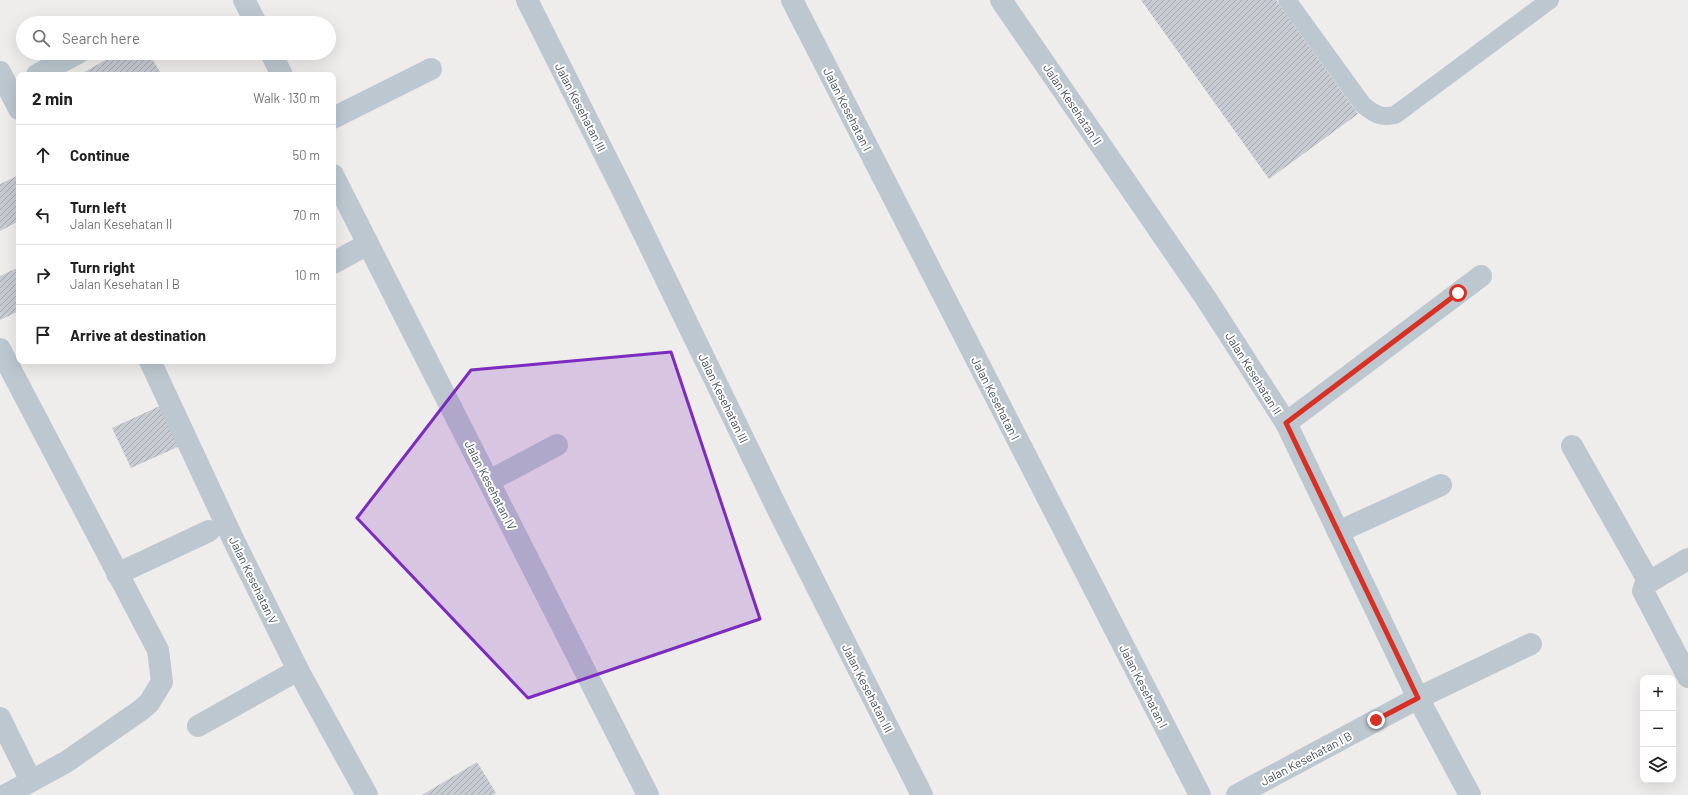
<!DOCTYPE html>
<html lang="en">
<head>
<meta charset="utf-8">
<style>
  body { margin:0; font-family:Barlow,sans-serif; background:#f6f6f6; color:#222 }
  .controls { position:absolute; right:12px; bottom:12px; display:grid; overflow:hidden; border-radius:8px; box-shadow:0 4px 16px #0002 }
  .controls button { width:36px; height:36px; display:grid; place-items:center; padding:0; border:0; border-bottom:1px solid #e0e0e0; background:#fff; color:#222; font:20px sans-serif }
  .stop { position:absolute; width:12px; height:12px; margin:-9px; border:3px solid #d93025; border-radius:50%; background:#fff }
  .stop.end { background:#d93025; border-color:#fff; box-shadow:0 1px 4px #0008 }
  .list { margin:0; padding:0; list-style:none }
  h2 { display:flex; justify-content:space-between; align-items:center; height:52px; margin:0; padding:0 16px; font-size:17px }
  h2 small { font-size:13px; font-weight:400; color:#767676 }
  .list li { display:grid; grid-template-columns:26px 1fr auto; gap:12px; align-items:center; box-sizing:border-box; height:60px; padding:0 16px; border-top:1px solid #e0e0e0 }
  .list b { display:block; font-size:15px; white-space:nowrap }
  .list p { margin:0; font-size:13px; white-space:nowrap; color:#767676 }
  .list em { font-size:13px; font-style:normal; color:#767676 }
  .icon { flex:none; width:22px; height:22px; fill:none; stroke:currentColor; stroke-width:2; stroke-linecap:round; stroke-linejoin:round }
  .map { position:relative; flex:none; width:1688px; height:795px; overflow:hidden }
  .search { position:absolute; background:#fff; box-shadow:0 4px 16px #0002; left:16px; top:16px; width:320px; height:44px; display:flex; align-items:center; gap:10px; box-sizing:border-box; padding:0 14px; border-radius:22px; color:#767676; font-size:15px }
  .panel { position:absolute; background:#fff; box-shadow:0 4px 16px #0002; left:16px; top:72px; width:320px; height:292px; border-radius:8px }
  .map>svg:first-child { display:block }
  .building { fill:url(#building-hatch) }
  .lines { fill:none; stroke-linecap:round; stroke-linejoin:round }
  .lane { stroke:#bcc7cf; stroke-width:18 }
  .street { stroke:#bcc7cf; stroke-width:22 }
  .route { stroke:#d93025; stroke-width:5 }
  .marked { fill:#7b2cbf; fill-opacity:0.2; stroke:#7b2cbf; stroke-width:3; stroke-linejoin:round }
  .labels { text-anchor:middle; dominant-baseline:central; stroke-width:4; stroke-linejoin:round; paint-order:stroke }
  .street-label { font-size:12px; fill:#44505a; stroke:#fff }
</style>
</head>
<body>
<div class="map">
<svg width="1688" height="795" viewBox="0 0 1688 795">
  <defs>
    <pattern id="building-hatch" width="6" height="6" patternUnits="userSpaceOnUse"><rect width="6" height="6" fill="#c8cbd1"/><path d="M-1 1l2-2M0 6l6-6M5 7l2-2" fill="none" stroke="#a4a7ad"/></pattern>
  </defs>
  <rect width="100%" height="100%" fill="#efecec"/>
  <g class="building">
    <path d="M 1141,0 L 1276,0 L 1358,114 L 1269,179 Z"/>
    <path d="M 118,53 L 149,53 L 160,72 L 155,75 L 79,75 Z"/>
    <path d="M 19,175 L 19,221 L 0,231 L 0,184 Z"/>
    <path d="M 19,267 L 19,311 L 0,320 L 0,276 Z"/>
    <path d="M 164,404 L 182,445 L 131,468 L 112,428 Z"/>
    <path d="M 477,762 L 496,793 L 493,795 L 422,795 Z"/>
  </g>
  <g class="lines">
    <path class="lane" d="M 1287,0 L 1363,105 C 1375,114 1379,118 1395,115 L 1550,0"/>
    <g class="street">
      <path d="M 244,0 L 256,23"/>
      <path d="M 527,0 L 625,195 L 779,512 L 922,795"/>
      <path d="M 792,0 L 1200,795"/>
      <path d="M 1001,0 L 1205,297 L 1286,423 L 1418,698 L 1470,795"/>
      <path d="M 271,53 L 282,75"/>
      <path d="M 0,72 L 19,109"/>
      <path d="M 37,75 L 78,53"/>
      <path d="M 333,118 L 431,69"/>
      <path d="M 333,175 L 648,795"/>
      <path d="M 333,263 L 368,244"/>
      <path d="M 0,349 L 158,650 L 162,682 L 149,703 L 141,710 L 66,762 L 6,795"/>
      <path d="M 150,361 L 233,539 L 298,670 L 367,795"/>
      <path d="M 1286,423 L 1481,276"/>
      <path d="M 1572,446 L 1649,582"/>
      <path d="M 489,481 L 557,445"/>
      <path d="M 1338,532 L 1441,485"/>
      <path d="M 1688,559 L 1649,582 L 1645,585 L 1643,591 L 1688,677"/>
      <path d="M 117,574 L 209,531"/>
      <path d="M 0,718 L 31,781"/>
      <path d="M 198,726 L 298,670"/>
      <path d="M 1237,795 L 1418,698 L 1531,644"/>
    </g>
  </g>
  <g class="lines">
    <path class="route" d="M 1376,720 L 1418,698 L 1286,423 L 1458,293"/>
  </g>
  <path class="marked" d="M 671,352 L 760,619 L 528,698 L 357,518 L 471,370 Z"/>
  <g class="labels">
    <g class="street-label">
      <text transform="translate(1073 104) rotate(56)">Jalan Kesehatan II</text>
      <text transform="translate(581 107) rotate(63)">Jalan Kesehatan III</text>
      <text transform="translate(848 109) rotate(63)">Jalan Kesehatan I</text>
      <text transform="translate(1254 373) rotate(58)">Jalan Kesehatan II</text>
      <text transform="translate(724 398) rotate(64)">Jalan Kesehatan III</text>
      <text transform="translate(996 398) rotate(63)">Jalan Kesehatan I</text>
      <text transform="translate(491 485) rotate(63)">Jalan Kesehatan IV</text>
      <text transform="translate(254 580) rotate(64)">Jalan Kesehatan V</text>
      <text transform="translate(1144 686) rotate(63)">Jalan Kesehatan I</text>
      <text transform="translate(868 688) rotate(63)">Jalan Kesehatan III</text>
      <text transform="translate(1306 758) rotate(-28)">Jalan Kesehatan I B</text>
    </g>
  </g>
</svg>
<div class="controls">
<button>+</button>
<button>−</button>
<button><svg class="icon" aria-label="layers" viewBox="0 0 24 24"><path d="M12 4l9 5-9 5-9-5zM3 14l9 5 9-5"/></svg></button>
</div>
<div class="stop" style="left:1458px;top:293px"></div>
<div class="stop end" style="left:1376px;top:720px"></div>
<div class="search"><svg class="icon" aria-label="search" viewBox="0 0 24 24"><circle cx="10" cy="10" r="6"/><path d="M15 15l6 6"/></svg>Search here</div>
<section class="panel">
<h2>2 min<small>Walk · 130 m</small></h2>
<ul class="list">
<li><svg class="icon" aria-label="ahead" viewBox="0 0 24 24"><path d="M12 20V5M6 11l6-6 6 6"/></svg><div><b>Continue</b></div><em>50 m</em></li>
<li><svg class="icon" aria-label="left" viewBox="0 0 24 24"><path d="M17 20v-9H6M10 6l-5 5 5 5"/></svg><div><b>Turn left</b><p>Jalan Kesehatan II</p></div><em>70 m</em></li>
<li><svg class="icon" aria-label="right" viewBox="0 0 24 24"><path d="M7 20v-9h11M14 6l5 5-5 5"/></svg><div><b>Turn right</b><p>Jalan Kesehatan I B</p></div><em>10 m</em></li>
<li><svg class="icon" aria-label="arrive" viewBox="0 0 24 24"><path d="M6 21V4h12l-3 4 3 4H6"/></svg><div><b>Arrive at destination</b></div></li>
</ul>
</section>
</div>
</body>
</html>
